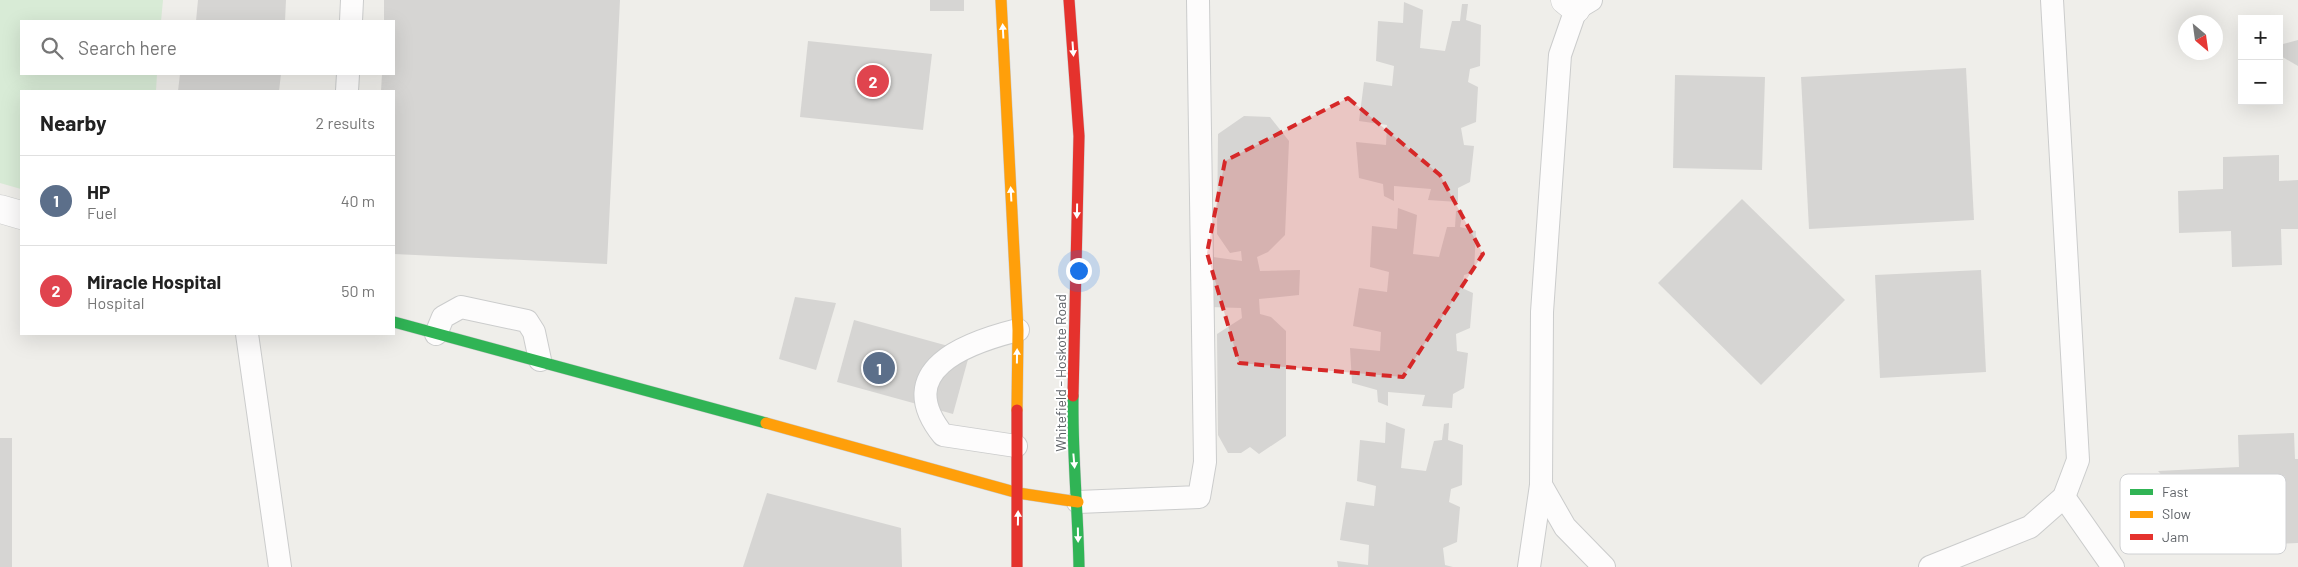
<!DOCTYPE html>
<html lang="en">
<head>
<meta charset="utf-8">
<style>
  body { margin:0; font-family:Barlow,sans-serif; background:#f6f6f6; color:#222 }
  .controls { position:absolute; right:15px; top:15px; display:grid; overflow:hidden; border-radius:0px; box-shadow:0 5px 20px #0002 }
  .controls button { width:45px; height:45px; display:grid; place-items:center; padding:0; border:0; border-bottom:1px solid #e0e0e0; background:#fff; color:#222; font:25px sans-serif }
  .compass { position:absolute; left:2178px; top:15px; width:45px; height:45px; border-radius:50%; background:#fff; box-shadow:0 5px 20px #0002; rotate:151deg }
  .you { position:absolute; left:1078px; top:270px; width:18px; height:18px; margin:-12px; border:4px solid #fff; border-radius:50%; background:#1a73e8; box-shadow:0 0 0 8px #1a73e833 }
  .badge { display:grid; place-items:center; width:32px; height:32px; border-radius:50%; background:#b45309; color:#fff; font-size:16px; font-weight:700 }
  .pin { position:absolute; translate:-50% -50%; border:2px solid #fff; box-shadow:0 1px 5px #0006 }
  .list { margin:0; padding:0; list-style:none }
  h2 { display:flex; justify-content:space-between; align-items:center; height:65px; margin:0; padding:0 20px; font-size:21px }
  h2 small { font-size:16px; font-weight:400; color:#767676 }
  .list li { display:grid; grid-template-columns:32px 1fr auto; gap:15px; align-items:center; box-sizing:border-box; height:90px; padding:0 20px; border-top:1px solid #e0e0e0 }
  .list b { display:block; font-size:19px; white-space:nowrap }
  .list p { margin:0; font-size:16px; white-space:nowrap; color:#767676 }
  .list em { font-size:16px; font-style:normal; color:#767676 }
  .icon { flex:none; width:28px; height:28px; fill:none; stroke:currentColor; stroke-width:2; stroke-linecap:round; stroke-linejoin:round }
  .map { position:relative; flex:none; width:2298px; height:567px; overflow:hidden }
  .search { position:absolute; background:#fff; box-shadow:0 5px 20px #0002; left:20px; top:20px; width:375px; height:55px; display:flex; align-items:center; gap:12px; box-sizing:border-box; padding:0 18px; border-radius:0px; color:#767676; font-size:19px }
  .panel { position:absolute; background:#fff; box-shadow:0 5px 20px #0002; left:20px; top:90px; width:375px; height:245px; border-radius:0px }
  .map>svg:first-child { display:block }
  .green { fill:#d8ebd6 }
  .building { fill:#d6d5d3 }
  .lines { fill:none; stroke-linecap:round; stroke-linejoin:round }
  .lane-casing { stroke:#cbcccc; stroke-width:24 }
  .street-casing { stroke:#cbcccc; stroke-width:29 }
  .fast-casing { stroke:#cacacb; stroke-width:12 }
  .slow-casing { stroke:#cacacb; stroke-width:12 }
  .jam-casing { stroke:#cacacb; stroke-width:12 }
  .lane { stroke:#fdfcfc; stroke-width:22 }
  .street { stroke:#fdfcfc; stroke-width:28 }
  .fast { stroke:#30b455; stroke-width:11 }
  .slow { stroke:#ff9f0a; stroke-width:11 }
  .jam { stroke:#e5322d; stroke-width:11 }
  .oneway { fill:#fff }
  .marked { fill:#d62828; fill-opacity:0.2; stroke:#d62828; stroke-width:4; stroke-dasharray:10 6; stroke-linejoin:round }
  .labels { text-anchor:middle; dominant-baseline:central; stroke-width:4; stroke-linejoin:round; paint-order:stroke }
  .street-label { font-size:14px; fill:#5f6368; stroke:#fff }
  .key { fill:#fff; stroke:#cfd0d2; stroke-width:1 }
  .key-label { font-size:14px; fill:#5f6368 }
</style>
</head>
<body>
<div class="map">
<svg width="2298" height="567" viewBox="0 0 2298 567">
  <rect width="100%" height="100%" fill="#efeeea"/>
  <path class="green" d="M 0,0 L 163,0 L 161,21 L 21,21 L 21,74 L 157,74 L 156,91 L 21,91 L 21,189 L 0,183 Z"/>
  <g class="building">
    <path d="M 198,0 L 286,0 L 285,21 L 196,21 Z"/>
    <path d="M 384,0 L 620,0 L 607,264 L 394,254 L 394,91 L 381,91 L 382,74 L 394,74 L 394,21 L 384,21 Z"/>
    <rect x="930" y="0" width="34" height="11"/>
    <path d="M 1404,2 L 1423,10 L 1420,48 L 1445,51 L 1452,21 L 1460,21 L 1462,4 L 1468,4 L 1466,20 L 1481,25 L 1480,66 L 1470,69 L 1468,82 L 1478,87 L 1476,122 L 1461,128 L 1464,145 L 1474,146 L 1470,182 L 1458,188 L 1458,202 L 1428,200 L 1431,189 L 1394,186 L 1394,201 L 1384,196 L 1383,184 L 1359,178 L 1356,142 L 1386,145 L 1387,125 L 1359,121 L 1364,82 L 1392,86 L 1394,66 L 1376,61 L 1378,21 L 1403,23 Z"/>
    <path d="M 2298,40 L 2298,66 L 2279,55 L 2279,45 Z"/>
    <path d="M 808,41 L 932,54 L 923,130 L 800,117 Z"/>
    <path d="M 1966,68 L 1974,220 L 1809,229 L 1801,77 Z"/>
    <path d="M 180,74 L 281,74 L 279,91 L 178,91 Z"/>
    <path d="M 1675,75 L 1765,77 L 1762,170 L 1673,168 Z"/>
    <path d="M 1244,116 L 1270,117 L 1289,141 L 1285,235 L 1268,252 L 1257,257 L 1260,271 L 1300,270 L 1299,295 L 1259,299 L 1260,314 L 1271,317 L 1286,331 L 1286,436 L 1259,454 L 1250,447 L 1241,453 L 1228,453 L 1218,435 L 1217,334 L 1242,318 L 1241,308 L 1210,307 L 1213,257 L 1242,261 L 1241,251 L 1230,253 L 1217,234 L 1218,134 Z"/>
    <path d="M 2279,155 L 2279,181 L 2298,180 L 2298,229 L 2281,229 L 2282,265 L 2232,267 L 2231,231 L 2179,233 L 2178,191 L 2223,189 L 2223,157 Z"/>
    <path d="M 1742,199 L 1845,300 L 1761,385 L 1658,283 Z"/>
    <path d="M 1398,208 L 1417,215 L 1413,254 L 1439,257 L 1447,227 L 1455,227 L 1456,211 L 1463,210 L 1460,227 L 1476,231 L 1474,272 L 1464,275 L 1462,288 L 1473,293 L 1470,328 L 1456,334 L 1457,351 L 1468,353 L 1464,388 L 1453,394 L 1452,408 L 1422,406 L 1425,395 L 1388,392 L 1388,406 L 1378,402 L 1377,390 L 1352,383 L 1350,348 L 1380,351 L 1381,332 L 1353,326 L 1359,288 L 1387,292 L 1389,272 L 1370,267 L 1372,226 L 1397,229 Z"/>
    <path d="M 1981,270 L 1986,372 L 1880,378 L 1875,275 Z"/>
    <path d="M 795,297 L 836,303 L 816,370 L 779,359 Z"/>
    <path d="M 854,320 L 970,352 L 953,414 L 837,382 Z"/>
    <path d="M 1386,422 L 1405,429 L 1401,468 L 1426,471 L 1434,441 L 1442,440 L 1444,424 L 1449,423 L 1448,440 L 1463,445 L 1462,485 L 1451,489 L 1449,502 L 1460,507 L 1457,542 L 1443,548 L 1445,565 L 1453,567 L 1338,567 L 1337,561 L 1368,565 L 1369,545 L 1340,540 L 1346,502 L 1374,506 L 1376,486 L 1357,481 L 1360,440 L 1385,443 Z"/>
    <path d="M 2294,433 L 2295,459 L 2298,459 L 2298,543 L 2248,545 L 2247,508 L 2194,510 L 2158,471 L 2239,467 L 2238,435 Z"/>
    <rect x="0" y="438" width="12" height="129"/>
    <path d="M 767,493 L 901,528 L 902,567 L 743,567 Z"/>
  </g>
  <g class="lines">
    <g class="lane-casing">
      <g id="lane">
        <path d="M 351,21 L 352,0"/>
        <path d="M 347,91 L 348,74"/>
        <path d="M 247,334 L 280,567"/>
        <path d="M 436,334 L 443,317 L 461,307 L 527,321 L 534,332 L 540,360"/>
        <path d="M 1016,446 L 943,435 C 891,370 966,343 1018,330"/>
        <path d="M 1541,485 L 1565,527 L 1604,567"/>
        <path d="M 2064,497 L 2113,567"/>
        <path d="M 1078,502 L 1199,497 L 1205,462 L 1198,0"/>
        <path d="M 1529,567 L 1541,485 L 1542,312 L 1560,55 L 1576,9 L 1591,0"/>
        <path d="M 1930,567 L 2030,527 L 2064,497 L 2078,460 L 2052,0"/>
      </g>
    </g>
    <g class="street-casing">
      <g id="street">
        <path d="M 1565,0 L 1576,9"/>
        <path d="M 0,209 L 21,215"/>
      </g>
    </g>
    <g class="fast-casing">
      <g id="fast">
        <path d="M 394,322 L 766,423"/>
        <path d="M 1073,396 C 1072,453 1078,510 1079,567"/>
      </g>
    </g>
    <g class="slow-casing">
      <g id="slow">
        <path d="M 1001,0 L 1018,330 L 1017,410"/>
        <path d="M 766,423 L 1018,493 L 1078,502"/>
      </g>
    </g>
    <g class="jam-casing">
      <g id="jam">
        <path d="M 1069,0 L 1079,136 L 1073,396"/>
        <path d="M 1017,410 L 1017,567"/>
      </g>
    </g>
    <use href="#lane" class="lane"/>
    <use href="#street" class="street"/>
    <use href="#fast" class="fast"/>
    <use href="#slow" class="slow"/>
    <use href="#jam" class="jam"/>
  </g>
  <defs><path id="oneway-solid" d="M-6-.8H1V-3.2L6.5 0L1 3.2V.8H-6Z" transform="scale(1.25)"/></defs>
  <g class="oneway">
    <use href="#oneway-solid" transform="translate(1003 31) rotate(-93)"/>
    <use href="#oneway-solid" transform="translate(1073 49) rotate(86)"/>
    <use href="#oneway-solid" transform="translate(1011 194) rotate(-93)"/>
    <use href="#oneway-solid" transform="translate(1077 211) rotate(91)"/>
    <use href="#oneway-solid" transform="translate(1017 356) rotate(-89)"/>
    <use href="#oneway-solid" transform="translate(1074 461) rotate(85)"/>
    <use href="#oneway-solid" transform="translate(1018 518) rotate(-89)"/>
    <use href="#oneway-solid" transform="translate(1078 535) rotate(89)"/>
  </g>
  <path class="marked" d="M 1348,98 L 1440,175 L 1483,254 L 1403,377 L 1239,363 L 1207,253 L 1225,161 Z"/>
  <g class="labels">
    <g class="street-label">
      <text transform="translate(1060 373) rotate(-90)">Whitefield - Hoskote Road</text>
    </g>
  </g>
  <rect x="2120" y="474" width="166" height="80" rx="8" class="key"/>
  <rect x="2130" y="489" width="23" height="6" fill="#30b455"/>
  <rect x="2130" y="511" width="23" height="7" fill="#ff9f0a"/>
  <rect x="2130" y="534" width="23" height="6" fill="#e5322d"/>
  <g class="key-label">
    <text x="2162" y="497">Fast</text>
    <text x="2162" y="519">Slow</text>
    <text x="2162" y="542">Jam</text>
  </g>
</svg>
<div class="controls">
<button>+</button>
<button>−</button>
</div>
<svg class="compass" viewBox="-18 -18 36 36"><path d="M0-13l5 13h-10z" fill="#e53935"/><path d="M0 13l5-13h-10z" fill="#767676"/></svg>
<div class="you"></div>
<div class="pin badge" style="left:879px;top:368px;background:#5c6f8a">1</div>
<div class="pin badge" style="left:873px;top:81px;background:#e0444e">2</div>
<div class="search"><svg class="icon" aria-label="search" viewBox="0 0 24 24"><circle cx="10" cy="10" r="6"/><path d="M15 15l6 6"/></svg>Search here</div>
<section class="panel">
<h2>Nearby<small>2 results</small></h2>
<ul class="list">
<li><span class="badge" style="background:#5c6f8a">1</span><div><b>HP</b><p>Fuel</p></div><em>40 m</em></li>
<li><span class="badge" style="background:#e0444e">2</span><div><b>Miracle Hospital</b><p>Hospital</p></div><em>50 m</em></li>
</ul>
</section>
</div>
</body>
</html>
